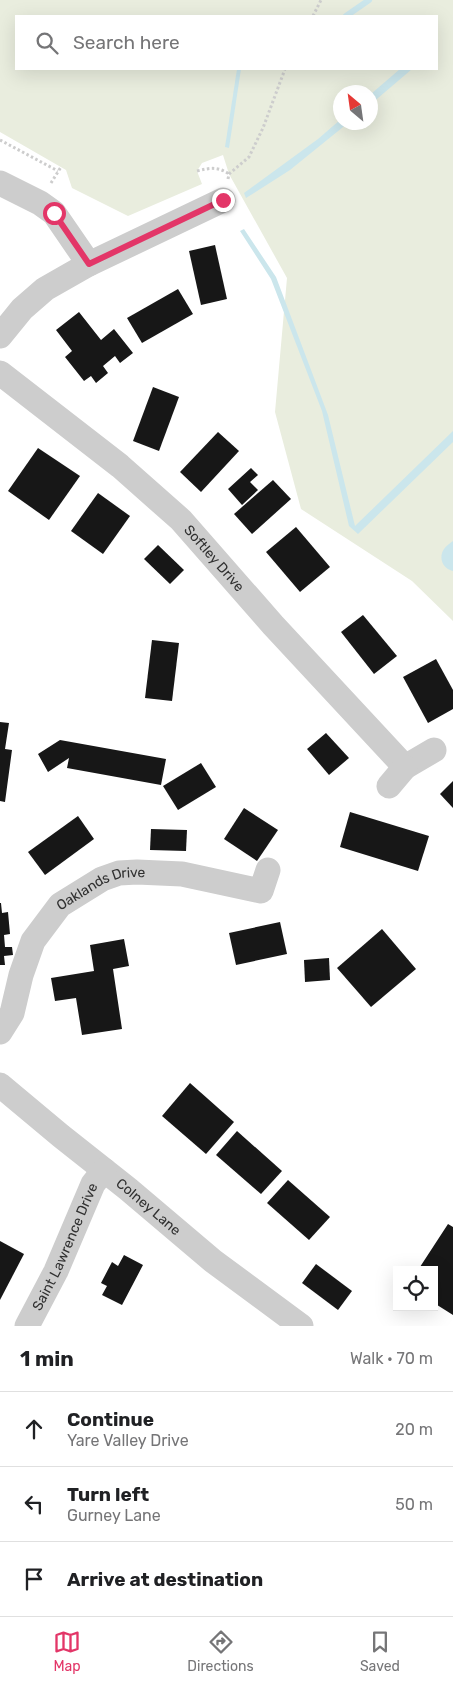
<!DOCTYPE html>
<html lang="en">
<head>
<meta charset="utf-8">
<style>
  body { margin:0; font-family:Rubik,sans-serif; background:#f2f2f2; color:#202124 }
  .controls { position:absolute; right:15px; bottom:15px; display:grid; overflow:hidden; border-radius:0px; box-shadow:0 5px 20px #0002 }
  .controls button { width:45px; height:45px; display:grid; place-items:center; padding:0; border:0; border-bottom:1px solid #e0e0e0; background:#fff; color:#202124; font:25px sans-serif }
  .compass { position:absolute; left:333px; top:85px; width:45px; height:45px; border-radius:50%; background:#fff; box-shadow:0 5px 20px #0002; rotate:331deg }
  .stop { position:absolute; width:15px; height:15px; margin:-11px; border:4px solid #e33668; border-radius:50%; background:#fff }
  .stop.end { background:#e33668; border-color:#fff; box-shadow:0 1px 5px #0008 }
  .list { margin:0; padding:0; list-style:none }
  h2 { display:flex; justify-content:space-between; align-items:center; height:65px; margin:0; padding:0 20px; font-size:21px }
  h2 small { font-size:16px; font-weight:400; color:#757577 }
  .list li { display:grid; grid-template-columns:32px 1fr auto; gap:15px; align-items:center; box-sizing:border-box; height:75px; padding:0 20px; border-top:1px solid #e0e0e0 }
  .list b { display:block; font-size:19px; white-space:nowrap }
  .list p { margin:0; font-size:16px; white-space:nowrap; color:#757577 }
  .list em { font-size:16px; font-style:normal; color:#757577 }
  .icon { flex:none; width:28px; height:28px; fill:none; stroke:currentColor; stroke-width:2; stroke-linecap:round; stroke-linejoin:round }
  .map { position:relative; flex:none; width:453px; height:1326px; overflow:hidden }
  .search { position:absolute; background:#fff; box-shadow:0 5px 20px #0002; left:15px; right:15px; top:15px; height:55px; display:flex; align-items:center; gap:12px; box-sizing:border-box; padding:0 18px; border-radius:0px; color:#757577; font-size:19px }
  .sheet { height:290px; background:#fff }
  nav { display:flex; justify-content:space-around; align-items:center; box-sizing:border-box; height:70px; border-top:1px solid #e0e0e0; background:#fff; font-size:14px; color:#757577 }
  nav a { display:grid; justify-items:center; gap:2px }
  nav .on { color:#e33668 }
  .map>svg:first-child { display:block }
  .green { fill:#e9edde; fill-rule:evenodd }
  .water { fill:#cbe6ec }
  .lines { fill:none; stroke-linecap:round; stroke-linejoin:round }
  .stream { stroke:#cbe6ec; stroke-width:6 }
  .building { fill:#171717 }
  .path { stroke:#cdcdcd; stroke-width:3; stroke-dasharray:2.5 2.5; stroke-linecap:butt }
  .minor { stroke:#cdcdcd; stroke-width:25 }
  .route { stroke:#e33668; stroke-width:6 }
  .labels { text-anchor:middle; dominant-baseline:central; stroke-width:5; stroke-linejoin:round; paint-order:stroke }
  .street-label { font-size:14px; fill:#303030; stroke:#fff }
</style>
</head>
<body>
<div class="map">
<svg width="453" height="1326" viewBox="0 0 453 1326">
  <rect width="100%" height="100%" fill="#fff"/>
  <path class="green" d="M 0,0 L 453,0 L 453,621 L 412,581 L 301,509 L 275,412 L 287,278 L 229,174 L 223,155 L 202,163 L 197,171 L 202,184 L 128,216 L 72,188 L 66,170 L 0,132 ZM 16,16 L 437,16 L 437,69 L 16,69 ZM 340,92 L 370,92 L 370,122 L 340,122 Z"/>
  <g class="water">
    <path d="M 237,69 L 241,69 L 229,148 L 225,147 Z"/>
    <path d="M 400,69 L 412,69 L 371,104 L 371,94 Z"/>
    <path d="M 340,120 L 340,122 L 348,123 L 290,170 L 246,198 L 244,193 L 318,139 Z"/>
    <path d="M 244,229 L 276,277 L 328,415 L 355,526 L 453,431 L 453,442 L 358,534 L 349,526 L 322,411 L 271,279 L 240,231 Z"/>
    <path d="M 453,541 L 453,571 C 443,569 438,558 444,549 C 446,546 450,543 453,541 Z"/>
  </g>
  <g class="lines">
    <path class="stream" d="M 346,16 L 369,0"/>
  </g>
  <g class="building">
    <path d="M 215,245 L 227,299 L 201,305 L 189,251 Z"/>
    <path d="M 178,289 L 193,314 L 142,343 L 127,318 Z"/>
    <path d="M 79,312 L 101,340 L 114,329 L 133,353 L 120,363 L 115,356 L 103,366 L 108,373 L 96,383 L 91,376 L 84,381 L 65,357 L 72,351 L 56,330 Z"/>
    <path d="M 153,387 L 179,397 L 159,451 L 133,441 Z"/>
    <path d="M 218,432 L 239,451 L 201,492 L 180,472 Z"/>
    <path d="M 38,448 L 80,476 L 49,520 L 8,491 Z"/>
    <path d="M 251,468 L 258,475 L 250,482 L 258,490 L 242,505 L 228,489 Z"/>
    <path d="M 273,480 L 291,499 L 252,534 L 234,514 Z"/>
    <path d="M 98,493 L 130,516 L 103,554 L 71,531 Z"/>
    <path d="M 296,527 L 330,567 L 300,592 L 266,552 Z"/>
    <path d="M 158,545 L 184,570 L 170,584 L 144,559 Z"/>
    <path d="M 363,615 L 397,656 L 374,674 L 341,632 Z"/>
    <path d="M 152,640 L 179,643 L 172,701 L 145,698 Z"/>
    <path d="M 436,659 L 453,690 L 453,709 L 428,723 L 403,677 Z"/>
    <path d="M 0,722 L 9,723 L 5,749 L 12,750 L 5,802 L 0,801 Z"/>
    <path d="M 326,733 L 349,758 L 329,775 L 307,749 Z"/>
    <path d="M 60,740 L 166,759 L 161,785 L 67,768 L 69,758 L 48,772 L 38,754 Z"/>
    <path d="M 201,763 L 216,787 L 178,810 L 163,786 Z"/>
    <path d="M 453,781 L 453,808 L 440,794 Z"/>
    <path d="M 244,808 L 278,830 L 257,861 L 224,839 Z"/>
    <path d="M 350,812 L 429,836 L 418,871 L 340,847 Z"/>
    <path d="M 78,816 L 94,839 L 45,875 L 28,852 Z"/>
    <path d="M 151,829 L 187,830 L 186,851 L 150,850 Z"/>
    <path d="M 0,903 L 1,903 L 2,913 L 8,912 L 10,934 L 4,935 L 5,947 L 12,947 L 13,955 L 4,956 L 5,965 L 0,965 Z"/>
    <path d="M 280,922 L 287,954 L 236,965 L 229,933 Z"/>
    <path d="M 382,929 L 416,969 L 371,1007 L 337,968 Z"/>
    <path d="M 124,939 L 129,966 L 113,969 L 122,1029 L 82,1035 L 76,998 L 55,1001 L 51,978 L 94,971 L 90,945 Z"/>
    <path d="M 329,958 L 330,980 L 305,982 L 304,960 Z"/>
    <path d="M 190,1083 L 234,1122 L 206,1154 L 162,1116 Z"/>
    <path d="M 237,1131 L 282,1171 L 261,1194 L 216,1155 Z"/>
    <path d="M 288,1180 L 330,1217 L 309,1240 L 267,1203 Z"/>
    <path d="M 448,1224 L 453,1227 L 453,1315 L 434,1303 L 434,1270 L 418,1270 Z"/>
    <path d="M 0,1241 L 24,1254 L 0,1300 Z"/>
    <path d="M 124,1255 L 143,1265 L 122,1305 L 102,1295 L 107,1286 L 101,1283 L 112,1262 L 118,1266 Z"/>
    <path d="M 316,1264 L 352,1291 L 338,1310 L 302,1283 Z"/>
  </g>
  <g class="lines">
    <g class="path">
      <path d="M 313,16 L 321,0"/>
      <path d="M 0,140 L 58,171"/>
      <path d="M 197,171 C 210,168 217,166 229,174"/>
      <path d="M 228,179 L 229,174 L 249,157 L 263,128 L 285,69"/>
      <path d="M 51,183 L 61,167"/>
    </g>
    <g class="minor">
      <path d="M 0,183 L 40,203 L 54,213 L 89,264"/>
      <path d="M 0,336 L 22,309 L 45,289 L 89,264 L 223,200"/>
      <path id="s1" d="M 0,373 L 120,466 L 181,520 L 273,625 L 405,767 L 434,750"/>
      <path d="M 389,786 L 405,767"/>
      <path id="s2" d="M 0,1032 L 12,1013 L 21,975 L 33,941 L 60,905 L 102,879 L 119,873 L 137,872 L 182,874 L 261,891 L 268,870"/>
      <path id="s3" d="M 0,1085 L 61,1136 L 128,1189 L 213,1261 L 301,1326"/>
      <path id="s4" d="M 27,1326 L 56,1271 L 93,1184 L 104,1170"/>
    </g>
  </g>
  <g class="lines">
    <path class="route" d="M 54,213 L 89,264 L 223,200"/>
  </g>
  <g class="labels">
    <g class="street-label">
      <text stroke="none"><textPath href="#s1" startOffset="284">Softley Drive</textPath></text>
      <text stroke="none"><textPath href="#s2" startOffset="188">Oaklands Drive</textPath></text>
      <text stroke="none"><textPath href="#s3" startOffset="192">Colney Lane</textPath></text>
      <text stroke="none"><textPath href="#s4" startOffset="88">Saint Lawrence Drive</textPath></text>
    </g>
  </g>
</svg>
<div class="controls">
<button><svg class="icon" aria-label="locate" viewBox="0 0 24 24"><circle cx="12" cy="12" r="6"/><path d="M12 2v4M12 18v4M2 12h4M18 12h4"/></svg></button>
</div>
<svg class="compass" viewBox="-18 -18 36 36"><path d="M0-13l5 13h-10z" fill="#e53935"/><path d="M0 13l5-13h-10z" fill="#757577"/></svg>
<div class="stop" style="left:54px;top:213px"></div>
<div class="stop end" style="left:223px;top:200px"></div>
<div class="search"><svg class="icon" aria-label="search" viewBox="0 0 24 24"><circle cx="10" cy="10" r="6"/><path d="M15 15l6 6"/></svg>Search here</div>
</div>
<section class="sheet">
<h2>1 min<small>Walk · 70 m</small></h2>
<ul class="list">
<li><svg class="icon" aria-label="ahead" viewBox="0 0 24 24"><path d="M12 20V5M6 11l6-6 6 6"/></svg><div><b>Continue</b><p>Yare Valley Drive</p></div><em>20 m</em></li>
<li><svg class="icon" aria-label="left" viewBox="0 0 24 24"><path d="M17 20v-9H6M10 6l-5 5 5 5"/></svg><div><b>Turn left</b><p>Gurney Lane</p></div><em>50 m</em></li>
<li><svg class="icon" aria-label="arrive" viewBox="0 0 24 24"><path d="M6 21V4h12l-3 4 3 4H6"/></svg><div><b>Arrive at destination</b></div></li>
</ul>
</section>
<nav>
<a class="on"><svg class="icon" aria-label="map" viewBox="0 0 24 24"><path d="M3 6l6-2 6 2 6-2v14l-6 2-6-2-6 2zM9 4v14M15 6v14"/></svg>Map</a>
<a><svg class="icon" aria-label="directions" viewBox="0 0 24 24"><path d="M12 3l9 9-9 9-9-9zM9 14v-3h6M13 9l2 2-2 2"/></svg>Directions</a>
<a><svg class="icon" aria-label="saved" viewBox="0 0 24 24"><path d="M7 4h10v16l-5-4-5 4z"/></svg>Saved</a>
</nav>
</body>
</html>
